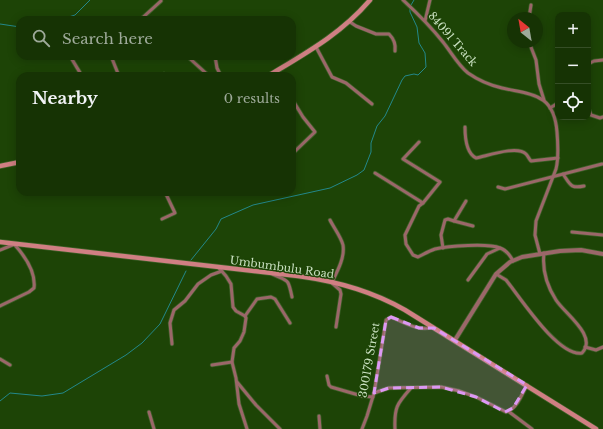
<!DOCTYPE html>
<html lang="en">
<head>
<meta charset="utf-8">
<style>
  body { margin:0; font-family:"Libre Baskerville",serif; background:#1f3b0e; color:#f1f3f6 }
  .controls { position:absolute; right:12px; top:12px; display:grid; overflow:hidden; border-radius:8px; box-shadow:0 2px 10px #0003 }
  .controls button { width:36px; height:36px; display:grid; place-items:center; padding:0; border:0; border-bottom:1px solid #354e26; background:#163304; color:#f1f3f6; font:20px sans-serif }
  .compass { position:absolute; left:507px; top:12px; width:36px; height:36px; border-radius:50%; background:#163304; box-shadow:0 2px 10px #0003; rotate:329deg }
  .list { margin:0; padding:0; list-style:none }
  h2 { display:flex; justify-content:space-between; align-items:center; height:52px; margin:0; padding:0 16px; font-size:17px }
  h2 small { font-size:13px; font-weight:400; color:#9eaa9a }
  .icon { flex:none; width:22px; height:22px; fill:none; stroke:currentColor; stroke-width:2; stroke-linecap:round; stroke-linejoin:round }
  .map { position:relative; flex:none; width:603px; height:429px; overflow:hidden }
  .search { position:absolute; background:#163304; box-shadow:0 2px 10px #0003; left:16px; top:16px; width:280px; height:44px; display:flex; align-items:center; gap:10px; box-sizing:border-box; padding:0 14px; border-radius:12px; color:#9eaa9a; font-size:15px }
  .panel { position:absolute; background:#163304; box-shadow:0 2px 10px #0003; left:16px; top:72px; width:280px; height:124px; border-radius:12px }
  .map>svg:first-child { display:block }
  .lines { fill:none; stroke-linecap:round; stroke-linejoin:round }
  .stream { stroke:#23888a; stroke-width:1 }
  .minor-casing { stroke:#3c6027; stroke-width:4.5 }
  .tertiary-casing { stroke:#3c6027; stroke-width:5.5 }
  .secondary-casing { stroke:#3c6027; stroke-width:6 }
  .minor { stroke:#9b6769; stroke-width:3 }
  .tertiary { stroke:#9b6769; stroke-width:4 }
  .secondary { stroke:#d07f83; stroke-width:4.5 }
  .marked { fill:#dc99f4; fill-opacity:0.2; stroke:#dc99f4; stroke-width:3; stroke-dasharray:8 5; stroke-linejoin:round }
  .labels { text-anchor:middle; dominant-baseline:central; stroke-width:3; stroke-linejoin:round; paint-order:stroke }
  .street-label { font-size:11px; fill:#c8dfbf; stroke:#1d4406 }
</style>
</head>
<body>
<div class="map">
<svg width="603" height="429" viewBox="0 0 603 429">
  <rect width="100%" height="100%" fill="#1d4406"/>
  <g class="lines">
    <g class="stream">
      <path d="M 411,5 L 414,0"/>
      <path d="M 59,20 L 75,15 L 90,0"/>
      <path d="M 0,24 L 20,27"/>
      <path d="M 191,260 L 216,229 L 221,219 L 253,205 L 330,188 L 357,175 L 364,170 L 371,152 L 371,143 L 377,126 L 385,116 L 402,80 L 405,76 L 414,74 L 418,75 L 426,67 L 425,53 L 419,43 L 417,27 L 410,12 L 410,8"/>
      <path d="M 0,401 L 10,393 L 42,396 L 63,393 L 126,355 L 142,343 L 160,324 L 186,271"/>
    </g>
    <g class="minor-casing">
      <g id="minor">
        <path d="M 403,0 C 417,13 431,27 443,42 C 451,52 458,65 468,73 C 478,80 489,85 502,88 C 532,95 554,93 557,132 C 558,144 559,157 556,169 L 536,221 L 535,235 L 540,254"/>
        <path d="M 529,18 L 531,5"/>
        <path d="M 140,20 L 161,1"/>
        <path d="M 198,20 L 199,20"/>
        <path d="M 425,21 L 430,0"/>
        <path d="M 350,22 L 356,26 L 376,34 L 389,34 C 394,39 396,44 395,51"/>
        <path d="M 529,42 L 536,60 L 539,84 L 544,100"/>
        <path d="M 316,47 L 332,77 L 346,83 L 372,104"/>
        <path d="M 70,56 L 82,76"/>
        <path d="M 111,56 L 119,76"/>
        <path d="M 187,56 L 209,76"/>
        <path d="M 215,56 L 217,68 L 221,76"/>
        <path d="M 588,64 L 594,61 L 603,60"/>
        <path d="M 276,71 L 279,76"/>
        <path d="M 164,74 L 166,76"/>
        <path d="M 292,99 L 303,117 L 315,132 L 292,154"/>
        <path d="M 588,107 L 591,115 L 600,118 L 603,117"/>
        <path d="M 550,108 L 558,103"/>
        <path d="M 465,127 C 465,137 466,153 476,158 C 487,156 517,145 526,154 C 528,156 529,159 531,161 L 558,158"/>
        <path d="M 419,142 L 403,159 L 440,182 L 423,203 L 419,206 L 405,235 L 406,244 L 413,255 L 418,257 C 424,254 429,251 435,249 C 448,246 488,243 500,248 C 506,250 510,255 513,261"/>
        <path d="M 375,173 L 423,203"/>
        <path d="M 563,174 C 570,184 570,189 584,186"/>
        <path d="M 498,187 L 505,189 L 602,164"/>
        <path d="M 162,219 L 175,213 L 165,192"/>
        <path d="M 330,220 C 334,228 341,237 343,245 C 345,258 337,272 332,282"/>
        <path d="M 454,221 L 473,226"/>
        <path d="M 572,232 L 603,235"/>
        <path d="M 443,248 L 441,235 L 445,220 L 448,219 L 454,221 L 466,201"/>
        <path d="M 0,250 L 15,244"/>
        <path d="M 218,267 L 226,276 L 231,284 L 233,307 L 236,311 L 245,316 L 246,318 L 244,332 L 240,341 L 234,348 L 232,362 L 236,378 L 239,404 L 247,429"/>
        <path d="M 272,274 C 289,282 288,278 292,297"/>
        <path d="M 496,274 L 506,280 C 520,297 558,357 582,353 C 598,336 565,314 556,300 C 547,286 542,270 544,253"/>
        <path d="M 468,280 L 487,254 L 500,248"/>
        <path d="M 332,283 L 340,290 L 341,294 L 336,327"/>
        <path d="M 0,306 L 29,292 L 34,288 C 36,272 24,255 14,244"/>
        <path d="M 245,316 L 257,299 L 271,297 L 275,299 L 290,323"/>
        <path d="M 172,344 L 170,323 L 174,310 L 185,301 L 198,284 L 211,275 L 222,271"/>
        <path d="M 585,347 L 596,350 L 603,347"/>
        <path d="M 0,359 L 10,365"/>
        <path d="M 212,365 L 232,362"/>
        <path d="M 327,376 L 329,385 L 331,387 L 362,396 L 373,397"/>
        <path d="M 237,382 L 256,405 L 280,429"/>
        <path d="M 374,393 L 389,388 L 441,387 L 459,391 L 476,397 L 506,412 C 517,409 522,394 527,385"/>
        <path d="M 508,411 L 532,429"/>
        <path d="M 149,412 L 154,429"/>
        <path d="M 319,416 L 320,429"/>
        <path d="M 362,429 L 367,416 L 374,393 L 386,320 L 391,317 C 404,322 419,332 433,327"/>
        <path d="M 395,429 C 394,407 397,404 411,388"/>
      </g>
    </g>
    <g class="tertiary-casing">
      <path id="tertiary" d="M 455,340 L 496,274 L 510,262 L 522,257 L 560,251 L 581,250 L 603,254"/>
    </g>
    <g class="secondary-casing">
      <g id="secondary">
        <path d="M 268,76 C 306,53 341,34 370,0"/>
        <path d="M 0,166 L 20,162"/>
        <path d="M 0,242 L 298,276 C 335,281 372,291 405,310 L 596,429"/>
      </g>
    </g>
    <use href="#minor" class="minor"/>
    <use href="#tertiary" class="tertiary"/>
    <use href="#secondary" class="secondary"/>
  </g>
  <path class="marked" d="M 391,317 L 419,328 L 434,328 L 527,385 L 513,408 L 505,412 L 476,397 L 441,387 L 389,388 L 374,393 L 386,320 Z"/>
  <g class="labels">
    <g class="street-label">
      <text transform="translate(453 39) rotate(49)">84091 Track</text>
      <text transform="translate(282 267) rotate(8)">Umbumbulu Road</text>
      <text transform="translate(369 360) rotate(-80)">300179 Street</text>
    </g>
  </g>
</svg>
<div class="controls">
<button>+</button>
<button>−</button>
<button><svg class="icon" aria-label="locate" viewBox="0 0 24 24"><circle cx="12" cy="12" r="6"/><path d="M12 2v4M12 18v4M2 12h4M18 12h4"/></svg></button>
</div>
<svg class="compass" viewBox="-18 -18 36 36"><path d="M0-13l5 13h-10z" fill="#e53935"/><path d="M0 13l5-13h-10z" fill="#9eaa9a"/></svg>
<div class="search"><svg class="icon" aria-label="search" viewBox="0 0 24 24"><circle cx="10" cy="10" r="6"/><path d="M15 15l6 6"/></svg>Search here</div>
<section class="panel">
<h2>Nearby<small>0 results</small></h2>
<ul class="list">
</ul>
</section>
</div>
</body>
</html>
